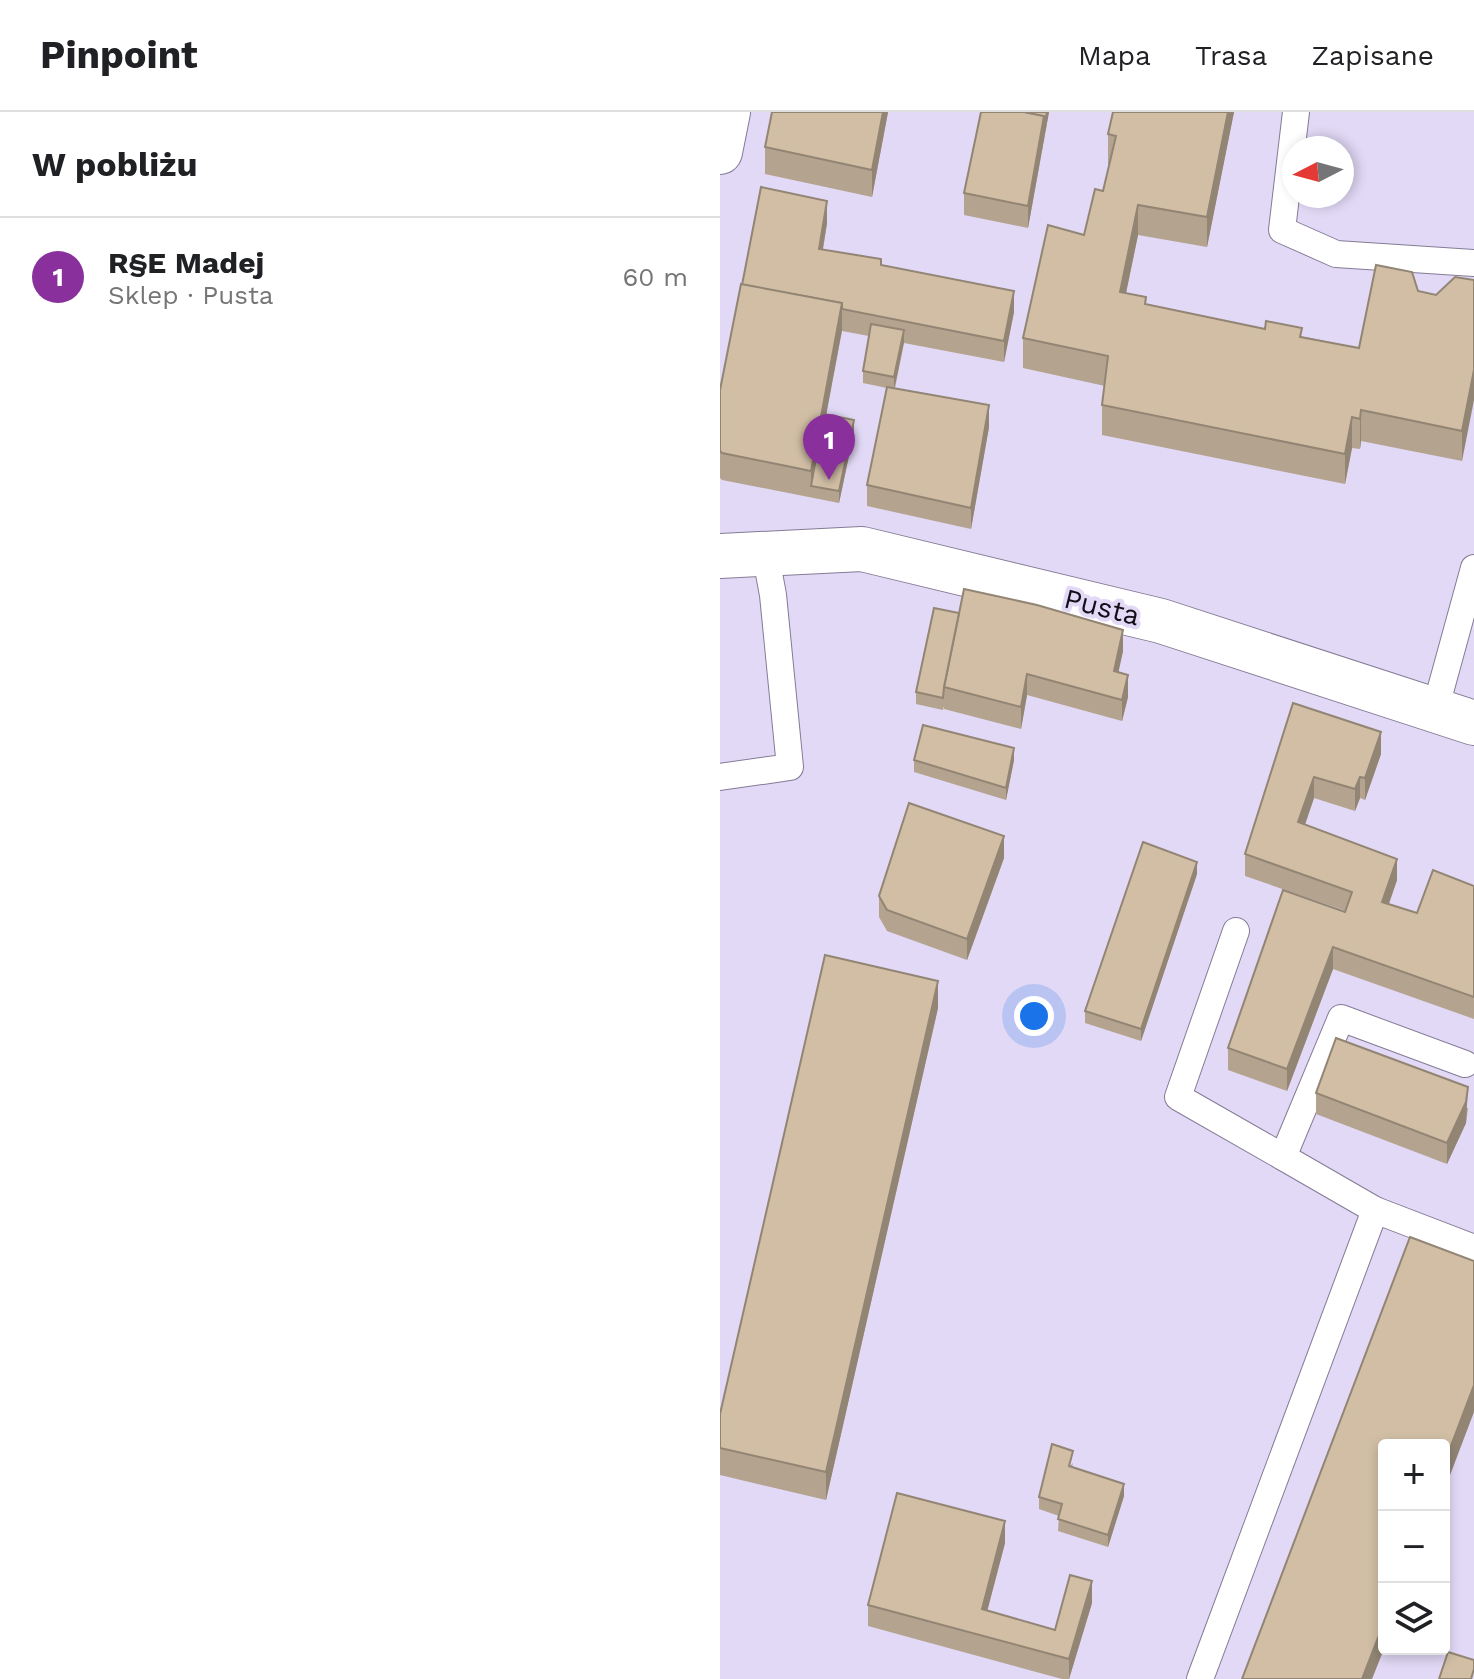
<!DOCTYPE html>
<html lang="pl">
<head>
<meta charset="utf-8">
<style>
  body { margin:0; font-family:"Work Sans",sans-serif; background:#f2f2f2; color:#202124 }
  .controls { position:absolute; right:24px; bottom:24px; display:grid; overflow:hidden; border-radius:8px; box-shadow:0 4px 12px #0003 }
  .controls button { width:72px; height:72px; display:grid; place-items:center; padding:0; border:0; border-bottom:2px solid #e0e0e0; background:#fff; color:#202124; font:40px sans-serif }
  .compass { position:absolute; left:562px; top:24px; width:72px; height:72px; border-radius:50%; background:#fff; box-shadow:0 4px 12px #0003; rotate:264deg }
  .you { position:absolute; left:314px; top:904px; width:28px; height:28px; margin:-20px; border:6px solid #fff; border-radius:50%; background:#1a73e8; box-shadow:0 0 0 12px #1a73e833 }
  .badge { display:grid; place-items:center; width:52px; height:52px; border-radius:50%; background:#89309d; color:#fff; font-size:26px; font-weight:700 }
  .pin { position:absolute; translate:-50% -66px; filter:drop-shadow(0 2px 4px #0008) }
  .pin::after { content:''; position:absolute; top:42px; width:28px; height:24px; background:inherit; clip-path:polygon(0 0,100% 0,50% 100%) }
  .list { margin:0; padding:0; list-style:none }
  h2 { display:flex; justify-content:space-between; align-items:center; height:104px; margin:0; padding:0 32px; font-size:34px }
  h2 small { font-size:26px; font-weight:400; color:#757577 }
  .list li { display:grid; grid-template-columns:52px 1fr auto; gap:24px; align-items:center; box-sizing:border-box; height:120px; padding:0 32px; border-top:2px solid #e0e0e0 }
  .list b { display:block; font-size:30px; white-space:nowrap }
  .list p { margin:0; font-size:26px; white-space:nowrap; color:#757577 }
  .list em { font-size:26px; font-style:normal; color:#757577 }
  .icon { flex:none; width:44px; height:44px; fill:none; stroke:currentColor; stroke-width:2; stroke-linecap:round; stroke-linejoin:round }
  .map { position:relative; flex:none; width:754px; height:1567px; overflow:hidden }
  header { display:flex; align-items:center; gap:48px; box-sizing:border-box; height:112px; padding:0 40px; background:#fff; border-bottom:2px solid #e0e0e0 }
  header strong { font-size:38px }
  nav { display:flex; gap:44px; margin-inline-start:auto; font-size:28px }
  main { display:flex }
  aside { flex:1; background:#fff }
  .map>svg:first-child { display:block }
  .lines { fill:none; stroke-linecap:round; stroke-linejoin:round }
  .service-casing { stroke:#847b95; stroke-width:28 }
  .minor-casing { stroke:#847b95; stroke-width:46 }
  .service { stroke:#fff; stroke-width:26 }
  .minor { stroke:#fff; stroke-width:44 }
  .wall { fill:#b4a38e }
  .shaded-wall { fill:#928574 }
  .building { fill:#d1bea5; stroke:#928574; stroke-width:2 }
  .labels { text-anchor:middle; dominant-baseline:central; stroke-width:8; stroke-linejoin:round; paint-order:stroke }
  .street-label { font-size:28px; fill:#130f19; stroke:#e2d9f6 }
</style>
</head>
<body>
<header>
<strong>Pinpoint</strong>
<nav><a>Mapa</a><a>Trasa</a><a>Zapisane</a></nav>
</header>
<main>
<aside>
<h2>W pobliżu<small></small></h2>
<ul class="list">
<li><span class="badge">1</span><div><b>R§E Madej</b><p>Sklep · Pusta</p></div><em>60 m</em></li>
</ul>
</aside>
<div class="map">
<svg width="754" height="1567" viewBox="0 0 754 1567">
  <rect width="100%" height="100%" fill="#e2d9f6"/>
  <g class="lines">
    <g class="service-casing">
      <g id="service">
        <path d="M 576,0 L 562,118 L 616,142 L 754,151"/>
        <path d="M 715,598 L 754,456"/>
        <path d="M 0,665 L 70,655 L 53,483 L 45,440"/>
        <path d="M 516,819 L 458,985 L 563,1045"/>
        <path d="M 655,1098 L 563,1045 L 621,906 L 745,952"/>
        <path d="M 480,1567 L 655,1098 L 754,1136"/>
      </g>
    </g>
    <g class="minor-casing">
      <g id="minor">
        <path d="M 0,40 L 8,0"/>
        <path d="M 0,444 L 142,437 L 441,509 L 754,611"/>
      </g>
    </g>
    <use href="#service" class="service"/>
    <use href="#minor" class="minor"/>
  </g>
  <g class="wall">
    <path d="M 168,0 L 152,85 L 45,62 L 45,35 Z"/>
    <path d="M 261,0 L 329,0 L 308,116 L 244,103 L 244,81 Z"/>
    <path d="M 393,0 L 514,0 L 487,135 L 418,123 L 406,181 L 426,192 L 639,236 L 698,179 L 716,183 L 754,168 L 742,349 L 641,329 L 640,337 L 632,336 L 625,372 L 382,323 L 382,293 L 385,274 L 303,256 L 303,226 L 364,123 L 383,79 L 390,53 L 388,52 L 388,22 Z"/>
    <path d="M 107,111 L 103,138 L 161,153 L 294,200 L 284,250 L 184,231 L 175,276 L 269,315 L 251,417 L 147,394 L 147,373 L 167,276 L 143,271 L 143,259 L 149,224 L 122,219 L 106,302 L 134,320 L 119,391 L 2,368 L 0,366 L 0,278 Z"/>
    <path d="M 403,539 L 398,560 L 408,585 L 402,609 L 307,583 L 301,617 L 224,597 L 224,594 L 223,598 L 196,592 L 196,580 Z"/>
    <path d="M 573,591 L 661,642 L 645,688 L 640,686 L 635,699 L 594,686 L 585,713 L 677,768 L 669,792 L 697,801 L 754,774 L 754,907 L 613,857 L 567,979 L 508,958 L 508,936 L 626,799 L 525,764 L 525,742 Z"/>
    <path d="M 194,648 L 294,648 L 286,688 L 194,660 Z"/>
    <path d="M 284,746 L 247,848 L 167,819 L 159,805 L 159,784 Z"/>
    <path d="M 477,762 L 421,929 L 365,911 L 365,899 Z"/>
    <path d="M 218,896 L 106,1388 L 0,1363 L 0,1302 Z"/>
    <path d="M 596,981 L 748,996 L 746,1011 L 727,1052 L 596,1002 Z"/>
    <path d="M 353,1351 L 352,1355 L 404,1384 L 388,1435 L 338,1419 L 339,1404 L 319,1397 L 319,1385 Z"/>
    <path d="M 285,1431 L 267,1499 L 335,1518 L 372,1491 L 349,1567 L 342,1567 L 148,1514 L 148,1493 Z"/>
  </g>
  <g class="shaded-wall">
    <path d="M 163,0 L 168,0 L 152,85 L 152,58 Z"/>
    <path d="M 327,0 L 329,0 L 308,116 L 308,94 L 324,4 Z"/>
    <path d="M 508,0 L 514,0 L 487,135 L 487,105 Z"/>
    <path d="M 107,89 L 107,111 L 99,159 L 99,137 Z"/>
    <path d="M 418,93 L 418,123 L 400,210 L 400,180 Z"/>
    <path d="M 294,179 L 294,200 L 284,250 L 284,229 Z"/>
    <path d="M 122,191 L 122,218 L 93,374 L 91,374 L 91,359 Z"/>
    <path d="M 184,218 L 184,230 L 174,278 L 174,265 Z"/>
    <path d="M 754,258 L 754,288 L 742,349 L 742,319 Z"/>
    <path d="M 269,293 L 269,315 L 251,417 L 251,396 Z"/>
    <path d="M 641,298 L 641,329 L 640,337 L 640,307 Z"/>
    <path d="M 632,305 L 632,336 L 625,372 L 625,342 Z"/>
    <path d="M 134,308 L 134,320 L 119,391 L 119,379 Z"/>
    <path d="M 403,518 L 403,539 L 394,581 L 394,559 Z"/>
    <path d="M 307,562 L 307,583 L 301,617 L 301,595 Z"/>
    <path d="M 408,563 L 408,585 L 402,609 L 402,588 Z"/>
    <path d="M 661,620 L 661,642 L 645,688 L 645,666 Z"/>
    <path d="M 294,636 L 294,648 L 286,688 L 286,676 Z"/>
    <path d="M 594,665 L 594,686 L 578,732 L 578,710 Z"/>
    <path d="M 640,665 L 640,686 L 635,699 L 635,677 Z"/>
    <path d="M 284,724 L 284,746 L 247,848 L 247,827 Z"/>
    <path d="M 677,747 L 677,768 L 662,811 L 662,790 Z"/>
    <path d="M 477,750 L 477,762 L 421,929 L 421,917 Z"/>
    <path d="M 613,835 L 613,857 L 567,979 L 567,957 Z"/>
    <path d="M 218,869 L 218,896 L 106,1388 L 106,1360 Z"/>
    <path d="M 748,975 L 746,1011 L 727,1052 L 727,1031 Z"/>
    <path d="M 754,1273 L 754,1300 L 724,1379 L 724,1352 Z"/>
    <path d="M 404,1372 L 404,1384 L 388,1435 L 388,1423 Z"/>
    <path d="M 285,1409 L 285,1431 L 262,1519 L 262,1497 Z"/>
    <path d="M 372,1469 L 372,1491 L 349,1567 L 349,1547 Z"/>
    <path d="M 664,1510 L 664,1537 L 652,1567 L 642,1567 Z"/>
  </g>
  <g class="building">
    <path d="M 52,0 L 163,0 L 152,58 L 45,35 Z"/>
    <path d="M 261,0 L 305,0 L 324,4 L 308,94 L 244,81 Z"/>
    <path d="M 304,0 L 327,0 L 324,14 L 324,4 Z"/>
    <path d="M 393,0 L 508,0 L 487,105 L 418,93 L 400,180 L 426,185 L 425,192 L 545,217 L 546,209 L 582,216 L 580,225 L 639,236 L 656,153 L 692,160 L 698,179 L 716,183 L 735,165 L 754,168 L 754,258 L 742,319 L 641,298 L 640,307 L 632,305 L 625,342 L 382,293 L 388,244 L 303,226 L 328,113 L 364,123 L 375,77 L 383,79 L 396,24 L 388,22 Z"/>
    <path d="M 41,75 L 107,89 L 99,137 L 161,147 L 161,153 L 294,179 L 284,229 L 122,197 L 122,191 L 22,173 Z"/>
    <path d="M 21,172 L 122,191 L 91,359 L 2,341 L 0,339 L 0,278 Z"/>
    <path d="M 151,212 L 184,218 L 174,265 L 143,259 Z"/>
    <path d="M 167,275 L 269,293 L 251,396 L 147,373 Z"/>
    <path d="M 104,302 L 134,308 L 119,379 L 91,374 Z"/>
    <path d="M 244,477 L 317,493 L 403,518 L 394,559 L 408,563 L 402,588 L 307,562 L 301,595 L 224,575 Z"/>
    <path d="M 214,496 L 239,501 L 224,575 L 223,586 L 196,580 Z"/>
    <path d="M 573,591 L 661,620 L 645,666 L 640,665 L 635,677 L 594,665 L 578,710 L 677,747 L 662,790 L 697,801 L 713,758 L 754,774 L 754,885 L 613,835 L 567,957 L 508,936 L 563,778 L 625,800 L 632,780 L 525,742 Z"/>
    <path d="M 203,613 L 294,636 L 286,676 L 194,648 Z"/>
    <path d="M 189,691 L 284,724 L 247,827 L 167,798 L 159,784 Z"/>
    <path d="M 423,730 L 477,750 L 421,917 L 365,899 Z"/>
    <path d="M 105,843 L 218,869 L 106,1360 L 0,1336 L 0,1302 Z"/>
    <path d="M 616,926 L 748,975 L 746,990 L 727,1031 L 596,981 Z"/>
    <path d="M 690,1125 L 754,1149 L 754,1273 L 724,1352 L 724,1333 L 664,1333 L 664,1510 L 642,1567 L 522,1567 Z"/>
    <path d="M 332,1332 L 353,1339 L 349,1354 L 404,1372 L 388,1423 L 338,1407 L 342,1392 L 319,1385 Z"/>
    <path d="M 177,1381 L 285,1409 L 262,1497 L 335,1518 L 350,1463 L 372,1469 L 349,1547 L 148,1493 Z"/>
    <path d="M 728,1540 L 754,1548 L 754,1557 L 751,1567 L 719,1567 Z"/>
  </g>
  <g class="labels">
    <g class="street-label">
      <text transform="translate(382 495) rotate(14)">Pusta</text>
    </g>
  </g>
</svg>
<div class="controls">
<button>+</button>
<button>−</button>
<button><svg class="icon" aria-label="layers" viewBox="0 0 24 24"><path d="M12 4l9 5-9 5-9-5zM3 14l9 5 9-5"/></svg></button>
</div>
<svg class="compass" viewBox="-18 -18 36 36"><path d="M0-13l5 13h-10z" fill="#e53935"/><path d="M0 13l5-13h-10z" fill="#757577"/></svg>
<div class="you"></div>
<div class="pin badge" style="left:109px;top:368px">1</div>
</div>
</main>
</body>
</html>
